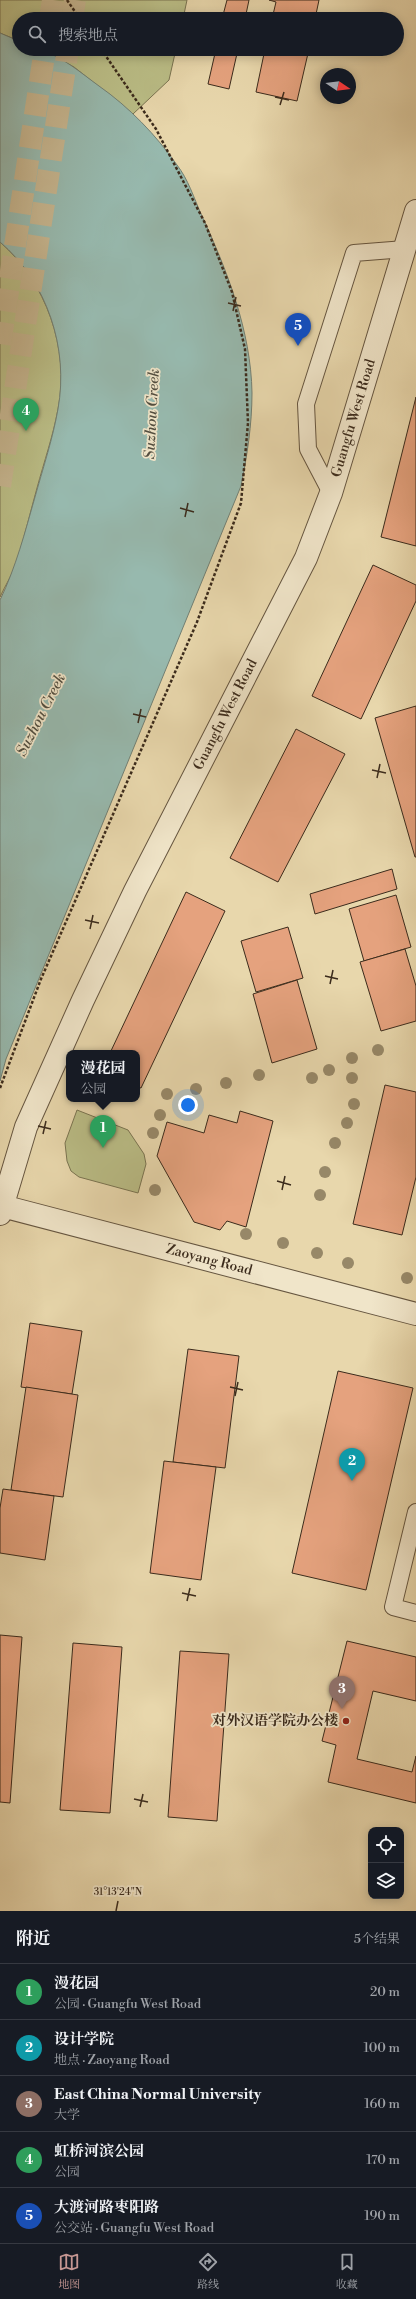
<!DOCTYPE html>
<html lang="zh">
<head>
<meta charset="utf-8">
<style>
  body { margin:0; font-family:"Libre Bodoni","Noto Serif SC",serif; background:#20242c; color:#f1f3f6 }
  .controls { position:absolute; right:12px; bottom:12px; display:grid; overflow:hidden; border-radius:8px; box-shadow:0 2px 10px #0003 }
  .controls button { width:36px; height:36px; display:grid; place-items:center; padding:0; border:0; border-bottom:1px solid #363941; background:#171b24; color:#f1f3f6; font:20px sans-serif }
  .compass { position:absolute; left:320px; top:68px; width:36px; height:36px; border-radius:50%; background:#171b24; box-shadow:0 2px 10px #0003; rotate:103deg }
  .you { position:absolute; left:188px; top:1105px; width:14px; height:14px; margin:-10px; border:3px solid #fff; border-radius:50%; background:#1a73e8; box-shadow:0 0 0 6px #1a73e833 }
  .badge { display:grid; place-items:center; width:26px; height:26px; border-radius:50%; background:#c59692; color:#fff; font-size:13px; font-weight:700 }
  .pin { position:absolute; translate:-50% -33px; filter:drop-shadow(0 1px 2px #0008) }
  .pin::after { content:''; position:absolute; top:21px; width:14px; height:12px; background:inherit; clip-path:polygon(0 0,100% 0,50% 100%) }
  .popup { position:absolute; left:66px; top:1050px; width:74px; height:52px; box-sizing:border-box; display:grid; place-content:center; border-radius:8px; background:#171b24; filter:drop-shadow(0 1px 3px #0005); font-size:13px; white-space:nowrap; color:#9ea1a6 }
  .popup b { font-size:15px; color:#f1f3f6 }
  .popup::after { content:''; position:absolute; left:50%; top:100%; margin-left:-8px; border:8px solid transparent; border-top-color:#171b24 }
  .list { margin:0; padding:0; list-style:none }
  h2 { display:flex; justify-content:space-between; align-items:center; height:52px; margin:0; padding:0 16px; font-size:17px }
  h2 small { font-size:13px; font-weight:400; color:#9ea1a6 }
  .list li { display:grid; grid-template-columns:26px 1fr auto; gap:12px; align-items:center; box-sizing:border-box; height:56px; padding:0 16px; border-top:1px solid #363941 }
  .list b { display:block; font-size:15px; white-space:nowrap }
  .list p { margin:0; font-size:13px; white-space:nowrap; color:#9ea1a6 }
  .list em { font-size:13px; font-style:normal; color:#9ea1a6 }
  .icon { flex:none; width:22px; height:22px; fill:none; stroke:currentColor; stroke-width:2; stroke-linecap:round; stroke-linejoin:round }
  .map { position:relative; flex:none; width:416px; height:1911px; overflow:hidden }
  .search { position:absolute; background:#171b24; box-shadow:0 2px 10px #0003; left:12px; right:12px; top:12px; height:44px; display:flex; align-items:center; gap:10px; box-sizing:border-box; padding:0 14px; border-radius:22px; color:#9ea1a6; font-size:15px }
  .sheet { height:332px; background:#171b24 }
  nav { display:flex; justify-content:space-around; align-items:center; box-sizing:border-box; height:56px; border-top:1px solid #363941; background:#171b24; font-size:11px; color:#9ea1a6 }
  nav a { display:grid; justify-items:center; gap:2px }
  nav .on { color:#c59692 }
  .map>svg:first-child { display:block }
  .green { fill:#babd86; stroke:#7a7451 }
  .water { fill:#97b9ae; stroke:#728074 }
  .building { fill:#e5a27e; stroke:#3b2b1c }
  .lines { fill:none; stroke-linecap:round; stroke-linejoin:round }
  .trunk-tunnel { stroke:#c5b58f; stroke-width:22; stroke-dasharray:22 11; stroke-linecap:butt }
  .service-casing { stroke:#665640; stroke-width:18 }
  .tertiary-casing { stroke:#665640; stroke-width:24 }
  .path { stroke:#3b2b1c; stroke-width:2.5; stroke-dasharray:3 2; stroke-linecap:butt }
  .service { stroke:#f0e5c9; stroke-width:16 }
  .tertiary { stroke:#f0e5c9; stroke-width:22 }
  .tree { fill:#978868 }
  .ticks { fill:none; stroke:#3b2b1c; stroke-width:1.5 }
  .poi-dot { fill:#8f2418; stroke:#f0e5c9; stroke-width:1.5 }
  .labels { text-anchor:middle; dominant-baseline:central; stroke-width:3.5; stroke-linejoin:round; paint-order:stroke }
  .street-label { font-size:14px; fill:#3b2b1c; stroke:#f0e5c9 }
  .poi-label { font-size:14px; font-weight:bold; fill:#3b2b1c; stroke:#f0e5c9; text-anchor:end }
  .water-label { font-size:15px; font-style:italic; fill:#524e40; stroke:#f0e5c9 }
  .ticks-label { font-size:10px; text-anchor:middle; fill:#3b2b1c; stroke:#f0e5c9; stroke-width:3.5; stroke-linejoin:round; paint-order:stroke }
</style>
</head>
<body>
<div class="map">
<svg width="416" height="1911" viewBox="0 0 416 1911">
  <rect width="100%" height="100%" fill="#e8d7ac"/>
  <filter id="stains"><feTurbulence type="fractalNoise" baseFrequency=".005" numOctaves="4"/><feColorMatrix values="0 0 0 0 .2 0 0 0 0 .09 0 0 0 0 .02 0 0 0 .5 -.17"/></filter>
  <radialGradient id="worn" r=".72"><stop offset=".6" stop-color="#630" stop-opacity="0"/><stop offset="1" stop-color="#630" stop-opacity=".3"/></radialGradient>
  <g class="green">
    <path d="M 0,0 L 187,0 L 183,19 L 19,19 L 19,41 L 0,33 Z"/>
    <path d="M 39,49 L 176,49 L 169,80 L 133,114 L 74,67 Z"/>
    <path d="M 0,242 C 46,282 70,349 58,409 C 53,436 44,462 37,488 C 30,513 24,539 16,564 C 12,575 5,586 0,597 Z"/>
    <path d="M 77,1110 L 128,1130 L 144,1154 L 146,1164 L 138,1193 L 79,1177 L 71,1171 L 67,1161 L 65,1143 Z"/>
  </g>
  <path class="water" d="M 0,33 L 19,41 L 19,49 C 26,49 34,48 40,50 C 62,56 81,73 99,86 C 129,107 156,135 177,165 C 188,179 194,198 201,214 C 227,270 251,331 252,393 C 252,425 247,456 241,486 L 6,1059 L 0,1081 L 0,600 C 16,567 25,532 35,497 C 43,468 53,438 58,409 C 69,348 47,282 0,242 Z"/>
  <g class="building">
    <path d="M 227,0 L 249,0 L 245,19 L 222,19 Z"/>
    <path d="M 269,0 L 319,0 L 315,19 L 272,19 L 276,2 Z"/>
    <path d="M 216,49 L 238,49 L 229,89 L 208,84 Z"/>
    <path d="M 265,49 L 309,49 L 297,101 L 256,92 Z"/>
    <path d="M 416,397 L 416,546 L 381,537 Z"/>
    <path d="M 373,565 L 416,585 L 416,601 L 361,719 L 312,696 Z"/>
    <path d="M 416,706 L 416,857 L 415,857 L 375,718 Z"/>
    <path d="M 296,729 L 345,754 L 278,882 L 230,858 Z"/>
    <path d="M 392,869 L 397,889 L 315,914 L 310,894 Z"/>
    <path d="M 186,892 L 225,911 L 141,1088 L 137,1087 L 137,1053 L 110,1053 Z"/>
    <path d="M 396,895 L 411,947 L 364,961 L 349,909 Z"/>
    <path d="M 288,927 L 303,978 L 256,992 L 241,941 Z"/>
    <path d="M 405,949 L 416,986 L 416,1021 L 381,1031 L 360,962 Z"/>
    <path d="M 297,980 L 317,1049 L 272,1063 L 253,994 Z"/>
    <path d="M 385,1085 L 416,1092 L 416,1177 L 402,1235 L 353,1224 Z"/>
    <path d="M 240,1111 L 273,1121 L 246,1227 L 227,1221 L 220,1230 L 194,1222 L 157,1156 L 167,1122 L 204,1133 L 209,1115 L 237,1123 Z"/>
    <path d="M 30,1323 L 82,1331 L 72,1394 L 21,1387 Z"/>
    <path d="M 188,1349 L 239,1356 L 225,1468 L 173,1462 Z"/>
    <path d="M 338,1371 L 413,1388 L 366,1590 L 292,1573 Z"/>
    <path d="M 26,1387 L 78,1395 L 63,1497 L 11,1490 Z"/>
    <path d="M 164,1461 L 216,1467 L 201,1580 L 150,1573 Z"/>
    <path d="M 3,1489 L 54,1496 L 45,1560 L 0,1553 L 0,1508 Z"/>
    <path d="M 0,1635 L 22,1637 L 10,1803 L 0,1802 Z"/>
    <path d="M 347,1641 L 416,1657 L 416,1701 L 373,1691 L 357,1759 L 412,1772 L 416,1756 L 416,1803 L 328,1782 L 336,1745 L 322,1741 Z"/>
    <path d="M 73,1643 L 122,1647 L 110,1813 L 60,1810 Z"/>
    <path d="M 180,1651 L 229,1654 L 217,1821 L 168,1817 Z"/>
  </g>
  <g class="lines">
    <g class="trunk-tunnel">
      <path d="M 50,19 L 53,0"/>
      <path d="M 72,19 L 75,0"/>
      <path d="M 0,344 L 45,49"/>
      <path d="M 0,486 L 68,49"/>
    </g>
    <g class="service-casing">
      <g id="service">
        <path d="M 331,493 L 308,449 L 306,404 L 354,253 L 405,249"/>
        <path d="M 416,1512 L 393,1607 L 416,1613"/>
      </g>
    </g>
    <g class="tertiary-casing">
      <g id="tertiary">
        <path id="s1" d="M 2,1206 L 416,1314"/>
        <path id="s2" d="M 0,1214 L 26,1127 L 83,1000 L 135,891 L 306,558 L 331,493 L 416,211"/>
      </g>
    </g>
    <g class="path">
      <path d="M 67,0 L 80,19"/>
      <path d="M 0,1088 L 41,979 L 197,622 L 241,503 L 248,423 L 245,349 L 232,292 L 205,223 L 156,129 L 101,49"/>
    </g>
    <use href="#service" class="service"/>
    <use href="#tertiary" class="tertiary"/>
  </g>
  <g class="tree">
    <circle cx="378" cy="1050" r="6"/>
    <circle cx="352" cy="1058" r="6"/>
    <circle cx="329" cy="1070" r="6"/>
    <circle cx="259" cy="1075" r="6"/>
    <circle cx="312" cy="1078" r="6"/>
    <circle cx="352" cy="1078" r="6"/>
    <circle cx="226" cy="1083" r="6"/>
    <circle cx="196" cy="1089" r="6"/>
    <circle cx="167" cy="1094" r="6"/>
    <circle cx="354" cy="1104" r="6"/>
    <circle cx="160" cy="1115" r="6"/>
    <circle cx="347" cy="1123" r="6"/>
    <circle cx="153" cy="1133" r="6"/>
    <circle cx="335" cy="1143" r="6"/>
    <circle cx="325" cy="1172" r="6"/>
    <circle cx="155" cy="1190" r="6"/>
    <circle cx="320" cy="1195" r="6"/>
    <circle cx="246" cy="1234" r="6"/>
    <circle cx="283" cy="1243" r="6"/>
    <circle cx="317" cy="1253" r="6"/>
    <circle cx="348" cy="1263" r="6"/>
    <circle cx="407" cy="1278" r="6"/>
  </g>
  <path class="ticks" d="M 275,97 L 289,100M 280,105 L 284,92M 228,303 L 241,306M 233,311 L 236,297M 180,508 L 194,512M 185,517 L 188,503M 133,714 L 146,717M 138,723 L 141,709M 372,770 L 386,773M 377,778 L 380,764M 85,920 L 99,923M 90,929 L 93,915M 325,976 L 338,979M 330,984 L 333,970M 38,1126 L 51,1129M 43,1134 L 46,1121M 277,1181 L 291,1185M 282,1190 L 285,1176M 230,1387 L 243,1390M 235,1396 L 238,1382M 182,1593 L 196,1596M 187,1601 L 190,1588M 134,1799 L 148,1802M 140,1807 L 143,1794M 116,1911 L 118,1901"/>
  <circle class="poi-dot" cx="346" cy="1721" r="4"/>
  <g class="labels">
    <g class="street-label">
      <text stroke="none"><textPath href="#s2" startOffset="873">Guangfu West Road</textPath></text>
      <text stroke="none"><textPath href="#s2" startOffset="549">Guangfu West Road</textPath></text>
      <text stroke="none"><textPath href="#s1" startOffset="214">Zaoyang Road</textPath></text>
    </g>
    <g class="poi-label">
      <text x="338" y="1721">对外汉语学院办公楼</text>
    </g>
    <g class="water-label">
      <text transform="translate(152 414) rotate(-87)">Suzhou Creek</text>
      <text transform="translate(41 715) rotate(-63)">Suzhou Creek</text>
    </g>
  </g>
  <g class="ticks-label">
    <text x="118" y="1895">31°13'24"N</text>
  </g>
  <rect width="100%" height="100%" filter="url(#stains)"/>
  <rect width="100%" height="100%" fill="url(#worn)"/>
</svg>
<div class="controls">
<button><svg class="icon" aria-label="locate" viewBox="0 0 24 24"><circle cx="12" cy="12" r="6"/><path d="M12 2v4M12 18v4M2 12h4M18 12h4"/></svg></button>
<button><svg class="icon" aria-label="layers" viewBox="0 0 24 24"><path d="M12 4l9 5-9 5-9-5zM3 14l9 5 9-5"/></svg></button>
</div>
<svg class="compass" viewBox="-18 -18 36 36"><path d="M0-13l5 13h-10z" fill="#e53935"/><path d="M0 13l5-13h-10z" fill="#9ea1a6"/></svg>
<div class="you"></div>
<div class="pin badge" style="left:103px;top:1148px;background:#2e9e5b">1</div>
<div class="popup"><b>漫花园</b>公园</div>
<div class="pin badge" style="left:352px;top:1481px;background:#0f9aa8">2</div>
<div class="pin badge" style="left:342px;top:1709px;background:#8d6e63">3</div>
<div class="pin badge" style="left:26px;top:431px;background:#2e9e5b">4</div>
<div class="pin badge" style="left:298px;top:346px;background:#1a4fb4">5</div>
<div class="search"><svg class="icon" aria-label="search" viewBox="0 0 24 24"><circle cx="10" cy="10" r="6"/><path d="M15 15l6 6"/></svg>搜索地点</div>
</div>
<section class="sheet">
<h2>附近<small>5个结果</small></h2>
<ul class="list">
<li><span class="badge" style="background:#2e9e5b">1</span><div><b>漫花园</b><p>公园 · Guangfu West Road</p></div><em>20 m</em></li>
<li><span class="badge" style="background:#0f9aa8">2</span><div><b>设计学院</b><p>地点 · Zaoyang Road</p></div><em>100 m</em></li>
<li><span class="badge" style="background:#8d6e63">3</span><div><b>East China Normal University</b><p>大学</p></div><em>160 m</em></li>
<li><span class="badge" style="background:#2e9e5b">4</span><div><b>虹桥河滨公园</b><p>公园</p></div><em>170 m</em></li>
<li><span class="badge" style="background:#1a4fb4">5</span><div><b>大渡河路枣阳路</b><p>公交站 · Guangfu West Road</p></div><em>190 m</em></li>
</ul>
</section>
<nav>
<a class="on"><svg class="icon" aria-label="map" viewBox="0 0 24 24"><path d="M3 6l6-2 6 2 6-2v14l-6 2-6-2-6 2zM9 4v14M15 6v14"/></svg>地图</a>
<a><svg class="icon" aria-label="directions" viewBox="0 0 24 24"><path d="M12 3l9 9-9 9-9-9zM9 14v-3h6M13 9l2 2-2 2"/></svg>路线</a>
<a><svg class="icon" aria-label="saved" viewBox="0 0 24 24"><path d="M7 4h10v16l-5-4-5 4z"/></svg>收藏</a>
</nav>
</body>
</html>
